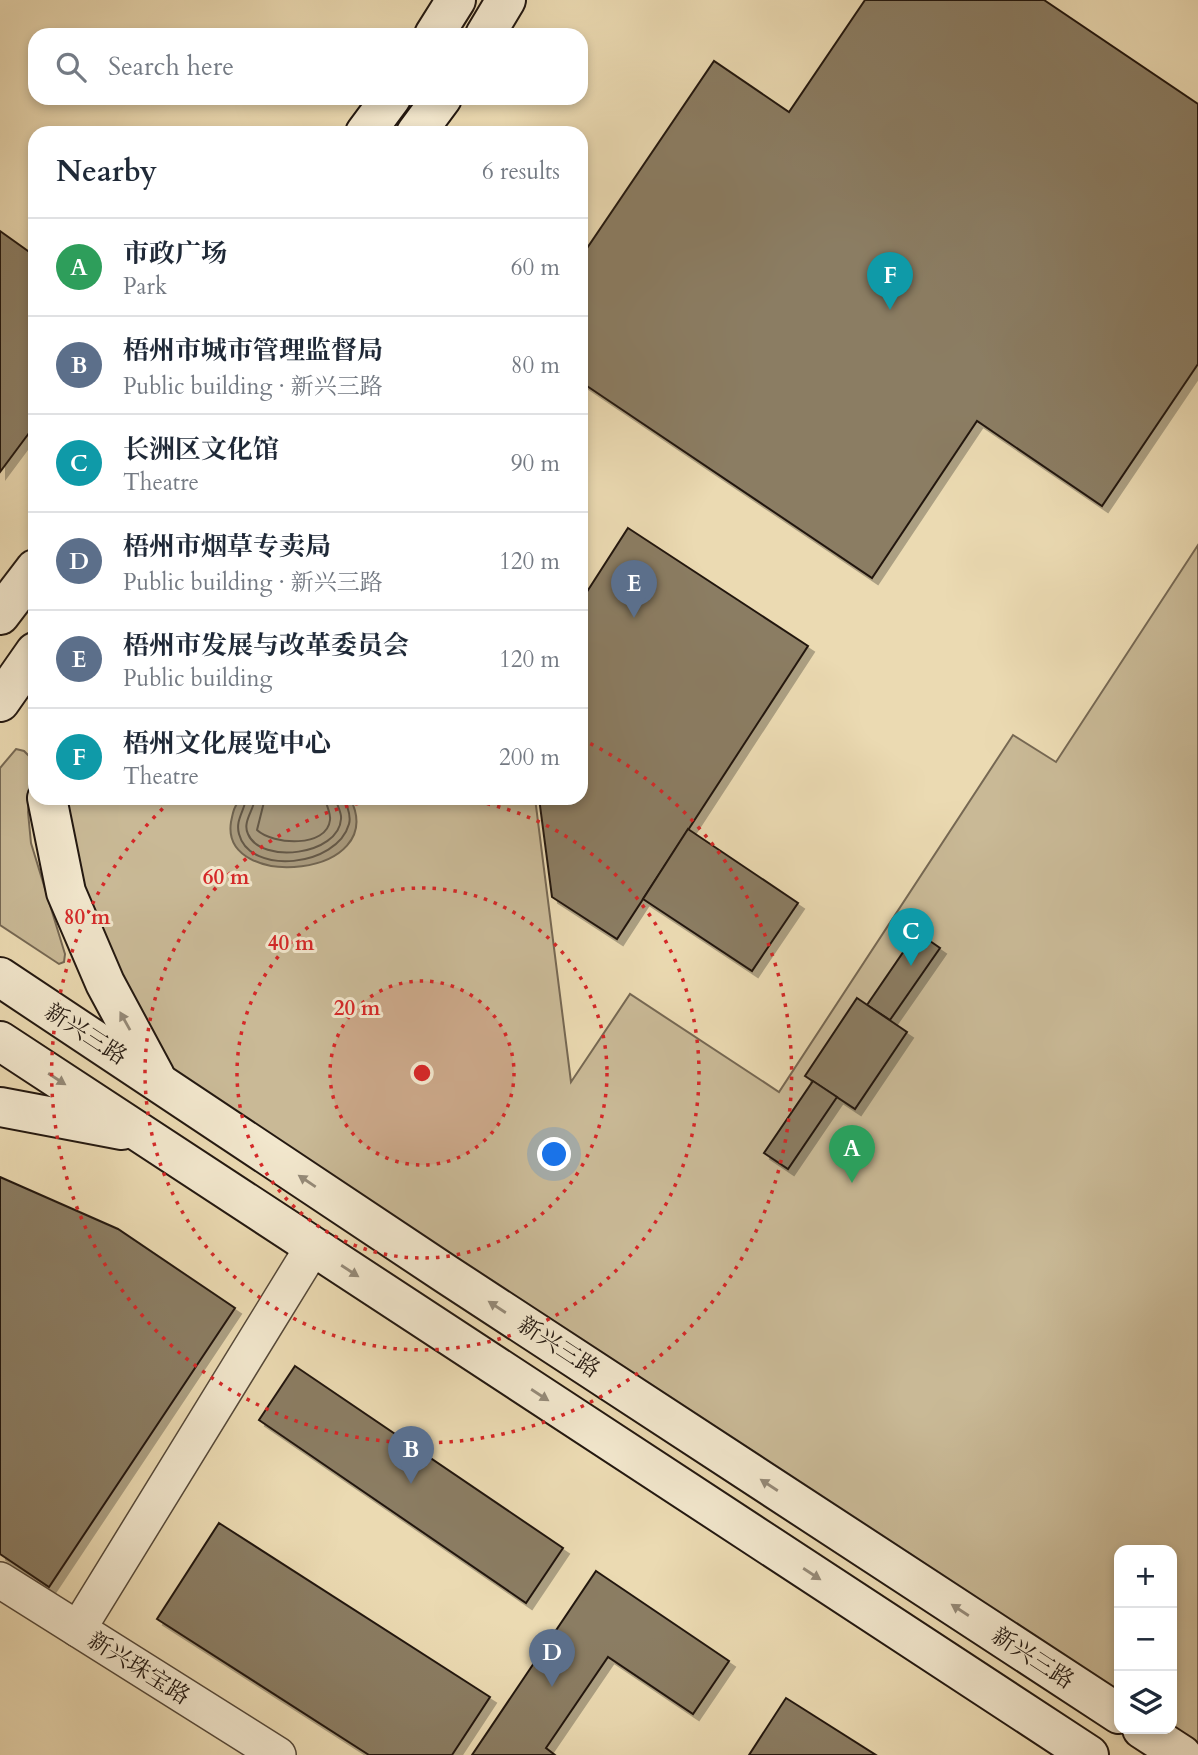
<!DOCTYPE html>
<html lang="en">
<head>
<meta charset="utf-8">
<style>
  body { margin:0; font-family:Cardo,"Noto Serif SC",serif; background:#f2f2f3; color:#1f2937 }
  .controls { position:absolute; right:21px; bottom:21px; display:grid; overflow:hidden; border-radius:14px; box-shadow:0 4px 10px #0003 }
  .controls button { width:63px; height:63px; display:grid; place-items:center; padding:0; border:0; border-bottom:2px solid #e0e1e3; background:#fff; color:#1f2937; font:35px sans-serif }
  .you { position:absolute; left:555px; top:1155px; width:24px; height:24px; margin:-18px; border:5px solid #fff; border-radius:50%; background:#1a73e8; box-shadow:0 0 0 10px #1a73e833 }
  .badge { display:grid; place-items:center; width:46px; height:46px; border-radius:50%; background:#8f2418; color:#fff; font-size:23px; font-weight:700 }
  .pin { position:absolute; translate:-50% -58px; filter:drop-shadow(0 2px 4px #0008) }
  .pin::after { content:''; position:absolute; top:37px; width:24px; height:21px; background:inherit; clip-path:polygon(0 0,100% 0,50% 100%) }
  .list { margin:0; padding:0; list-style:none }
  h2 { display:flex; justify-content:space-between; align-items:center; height:91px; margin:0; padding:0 28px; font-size:30px }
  h2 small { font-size:23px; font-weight:400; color:#747a83 }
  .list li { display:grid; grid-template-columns:46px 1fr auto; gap:21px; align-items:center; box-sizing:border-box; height:98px; padding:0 28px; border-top:2px solid #e0e1e3 }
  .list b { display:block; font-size:26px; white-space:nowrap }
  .list p { margin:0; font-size:23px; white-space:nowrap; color:#747a83 }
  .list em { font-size:23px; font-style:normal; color:#747a83 }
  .icon { flex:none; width:38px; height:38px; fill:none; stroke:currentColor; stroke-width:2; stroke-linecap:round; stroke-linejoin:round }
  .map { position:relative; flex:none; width:1198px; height:1755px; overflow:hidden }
  .search { position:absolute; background:#fff; box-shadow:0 4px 10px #0003; left:28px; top:28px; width:560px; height:77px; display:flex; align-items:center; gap:18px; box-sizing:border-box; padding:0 24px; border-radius:21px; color:#747a83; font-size:26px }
  .panel { position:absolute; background:#fff; box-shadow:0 4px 10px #0003; left:28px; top:126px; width:560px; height:679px; border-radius:21px }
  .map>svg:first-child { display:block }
  .green { fill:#c9b996; stroke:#766853; stroke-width:2 }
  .water { fill:#a7987b; stroke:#726550; stroke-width:2 }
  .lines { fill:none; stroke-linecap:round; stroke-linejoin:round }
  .shore { stroke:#655846; stroke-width:2 }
  .building { fill:#8b7d64; stroke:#231810; stroke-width:2; filter:url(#shadow) }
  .minor-casing { stroke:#554838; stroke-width:38 }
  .secondary-casing { stroke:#231810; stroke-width:42 }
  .minor { stroke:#f2e7cd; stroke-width:35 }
  .secondary { stroke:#f2e7cd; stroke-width:38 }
  .oneway { fill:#958a78 }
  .ring { fill:none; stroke:#d62828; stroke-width:3.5; stroke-dasharray:3.5 7 }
  .labels { text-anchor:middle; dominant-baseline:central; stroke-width:6; stroke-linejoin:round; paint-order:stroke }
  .street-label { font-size:23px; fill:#231810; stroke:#f2e7cd }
  .centre { fill:#d62828; stroke:#f2e7cd; stroke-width:3.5 }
  .ring-label { font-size:21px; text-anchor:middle; font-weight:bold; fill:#d62828; stroke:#f2e7cd; stroke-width:6; stroke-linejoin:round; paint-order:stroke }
</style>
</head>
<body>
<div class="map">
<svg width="1198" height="1755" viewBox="0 0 1198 1755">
  <defs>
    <filter id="shadow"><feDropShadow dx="6" dy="6" stdDeviation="0" flood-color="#0004"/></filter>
  </defs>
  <rect width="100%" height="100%" fill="#ebdab2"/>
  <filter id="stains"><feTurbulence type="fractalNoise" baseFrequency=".00286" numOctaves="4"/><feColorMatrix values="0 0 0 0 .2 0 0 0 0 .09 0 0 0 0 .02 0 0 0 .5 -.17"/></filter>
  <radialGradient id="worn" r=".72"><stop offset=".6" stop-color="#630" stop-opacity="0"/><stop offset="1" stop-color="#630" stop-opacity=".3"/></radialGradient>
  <g class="green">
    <path d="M 1198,545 L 1198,1755 L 1172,1729 L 1172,1550 L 1119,1550 L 1119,1714 L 158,1081 L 47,798 L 535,798 L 571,1082 L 630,994 L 779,1092 L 1013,735 L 1056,762 Z"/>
    <path d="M 16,749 L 24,751 L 31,758 L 28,812 L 31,843 L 65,954 L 64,962 L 59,964 L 0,925 L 0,768 Z"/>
  </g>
  <path class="water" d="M 241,798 L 350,798 C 391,878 220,892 231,822 C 233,812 234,806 241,798 Z"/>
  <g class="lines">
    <g class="shore">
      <path d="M 246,798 C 245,810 235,820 239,834 C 250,876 337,867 349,824 C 352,814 346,807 345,798"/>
      <path d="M 255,798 C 254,810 242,822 248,834 C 261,865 339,855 341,819 C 342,812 336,805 336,798"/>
      <path d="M 265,798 L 257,830 C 273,845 327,848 330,820 C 331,813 326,805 325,798"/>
    </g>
  </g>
  <g class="building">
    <path d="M 865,0 L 1044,0 L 1198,104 L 1198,364 L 1102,506 L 977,421 L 872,578 L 581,382 L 581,257 L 714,61 L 789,112 Z"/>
    <path d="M 0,231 L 35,256 L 35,425 L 0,472 Z"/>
    <path d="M 628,528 L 808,646 L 617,939 L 552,897 L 539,798 L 581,798 L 581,601 Z"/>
    <path d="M 688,829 L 798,903 L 752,971 L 643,899 Z"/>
    <path d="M 917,932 L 940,948 L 890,1020 L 867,1005 Z"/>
    <path d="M 857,998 L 907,1032 L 855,1109 L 805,1076 Z"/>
    <path d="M 813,1081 L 837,1097 L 788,1169 L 764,1153 Z"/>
    <path d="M 0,1177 L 118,1229 L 235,1308 L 49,1587 L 0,1554 Z"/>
    <path d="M 295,1366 L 563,1548 L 526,1603 L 259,1420 Z"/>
    <path d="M 219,1523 L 490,1697 L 452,1755 L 369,1755 L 157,1619 Z"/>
    <path d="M 596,1571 L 729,1661 L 693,1714 L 608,1657 L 546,1748 L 555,1755 L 472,1755 Z"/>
    <path d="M 786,1698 L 876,1755 L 749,1755 Z"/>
  </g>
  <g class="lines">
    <g class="minor-casing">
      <g id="minor">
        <path d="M 0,1580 L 278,1755"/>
        <path d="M 78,1629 L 313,1247"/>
      </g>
    </g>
    <g class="secondary-casing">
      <g id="secondary">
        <path d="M 434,35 L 456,0"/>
        <path d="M 485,35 L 506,0"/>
        <path d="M 365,133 L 391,98"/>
        <path d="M 416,133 L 442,98"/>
        <path d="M 0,615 L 35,569"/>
        <path d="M 0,702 L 35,652"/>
        <path d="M 47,798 L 66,892 L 105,983 L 155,1076"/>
        <path d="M 0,977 L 446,1274 L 1119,1714"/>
        <path d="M 0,1041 L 1089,1755"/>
        <path d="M 0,1107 L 122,1130"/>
        <path d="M 1142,1729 L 1182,1755"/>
      </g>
    </g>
    <use href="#minor" class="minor"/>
    <use href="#secondary" class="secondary"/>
  </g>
  <defs><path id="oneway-solid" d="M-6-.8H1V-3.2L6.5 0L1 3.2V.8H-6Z" transform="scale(1.75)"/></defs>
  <g class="oneway">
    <use href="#oneway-solid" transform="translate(125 1021) rotate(-119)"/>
    <use href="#oneway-solid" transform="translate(57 1079) rotate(33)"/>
    <use href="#oneway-solid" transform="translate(307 1181) rotate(-146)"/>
    <use href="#oneway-solid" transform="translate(350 1271) rotate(33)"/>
    <use href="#oneway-solid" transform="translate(497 1307) rotate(-147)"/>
    <use href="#oneway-solid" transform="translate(540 1395) rotate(33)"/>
    <use href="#oneway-solid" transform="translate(769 1485) rotate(-147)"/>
    <use href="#oneway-solid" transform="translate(812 1574) rotate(33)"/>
    <use href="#oneway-solid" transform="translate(960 1610) rotate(-147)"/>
  </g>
  <circle cx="422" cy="1073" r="92" fill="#d62828" fill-opacity=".12"/>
  <g class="ring">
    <circle cx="422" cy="1073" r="92"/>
    <circle cx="422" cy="1073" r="185"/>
    <path d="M456 798A277 277 0 1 1 388 798"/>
    <path d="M581 739A370 370 0 1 1 174 798"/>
  </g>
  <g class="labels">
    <g class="street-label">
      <text transform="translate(86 1034) rotate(33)">新兴三路</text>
      <text transform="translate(559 1347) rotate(33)">新兴三路</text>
      <text transform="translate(1033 1658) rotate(33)">新兴三路</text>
      <text transform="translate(139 1668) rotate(32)">新兴珠宝路</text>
    </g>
  </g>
  <circle cx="422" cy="1073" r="10" class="centre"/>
  <g class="ring-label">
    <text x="226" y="884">60 m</text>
    <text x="87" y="924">80 m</text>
    <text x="291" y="950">40 m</text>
    <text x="357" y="1015">20 m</text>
  </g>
  <rect width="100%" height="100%" filter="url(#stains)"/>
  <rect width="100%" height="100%" fill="url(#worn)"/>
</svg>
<div class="controls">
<button>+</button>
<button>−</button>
<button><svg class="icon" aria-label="layers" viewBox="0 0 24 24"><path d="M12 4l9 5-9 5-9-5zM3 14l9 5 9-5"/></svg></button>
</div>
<div class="you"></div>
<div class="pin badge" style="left:852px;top:1183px;background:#2e9e5b">A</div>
<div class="pin badge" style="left:411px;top:1484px;background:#5c6f8a">B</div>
<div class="pin badge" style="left:911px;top:966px;background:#0f9aa8">C</div>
<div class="pin badge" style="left:552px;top:1687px;background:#5c6f8a">D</div>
<div class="pin badge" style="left:634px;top:618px;background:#5c6f8a">E</div>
<div class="pin badge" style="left:890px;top:310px;background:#0f9aa8">F</div>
<div class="search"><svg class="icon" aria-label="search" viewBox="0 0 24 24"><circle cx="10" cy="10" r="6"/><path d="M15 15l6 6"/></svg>Search here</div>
<section class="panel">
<h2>Nearby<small>6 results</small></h2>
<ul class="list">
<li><span class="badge" style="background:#2e9e5b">A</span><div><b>市政广场</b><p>Park</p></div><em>60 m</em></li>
<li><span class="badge" style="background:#5c6f8a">B</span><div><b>梧州市城市管理监督局</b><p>Public building · 新兴三路</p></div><em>80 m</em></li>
<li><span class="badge" style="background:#0f9aa8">C</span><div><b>长洲区文化馆</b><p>Theatre</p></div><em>90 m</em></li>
<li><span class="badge" style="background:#5c6f8a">D</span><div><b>梧州市烟草专卖局</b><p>Public building · 新兴三路</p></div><em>120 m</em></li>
<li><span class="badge" style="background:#5c6f8a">E</span><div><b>梧州市发展与改革委员会</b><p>Public building</p></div><em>120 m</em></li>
<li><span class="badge" style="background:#0f9aa8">F</span><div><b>梧州文化展览中心</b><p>Theatre</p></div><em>200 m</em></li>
</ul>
</section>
</div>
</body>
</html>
